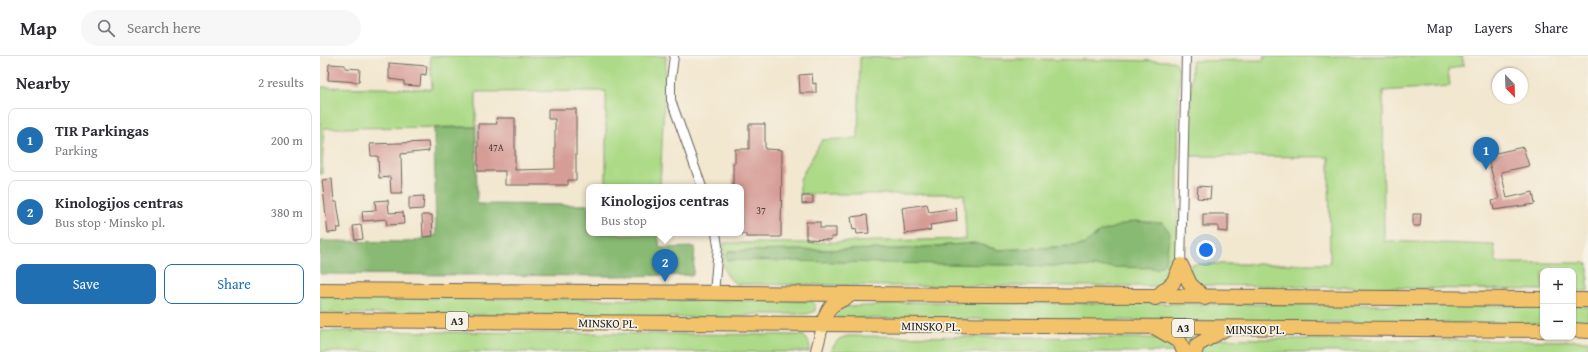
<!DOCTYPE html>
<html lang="en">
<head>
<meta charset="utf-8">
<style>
  body { margin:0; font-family:"Gentium Book Plus",serif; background:#f7f7f7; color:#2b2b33 }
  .controls { position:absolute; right:12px; bottom:12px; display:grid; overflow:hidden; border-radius:8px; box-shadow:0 1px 3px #0004 }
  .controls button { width:36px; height:36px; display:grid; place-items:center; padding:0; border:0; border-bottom:1px solid #e1e1e2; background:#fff; color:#2b2b33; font:20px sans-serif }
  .compass { position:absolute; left:1172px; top:12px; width:36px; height:36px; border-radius:50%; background:#fff; box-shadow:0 1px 3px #0004; rotate:157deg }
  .you { position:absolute; left:886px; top:194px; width:14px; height:14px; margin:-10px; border:3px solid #fff; border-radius:50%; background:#1a73e8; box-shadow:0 0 0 6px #1a73e833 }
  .badge { display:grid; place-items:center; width:26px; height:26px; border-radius:50%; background:#1f6fb2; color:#fff; font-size:13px; font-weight:700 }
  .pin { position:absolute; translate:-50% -33px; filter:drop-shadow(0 1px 2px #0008) }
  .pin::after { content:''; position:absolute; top:21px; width:14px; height:12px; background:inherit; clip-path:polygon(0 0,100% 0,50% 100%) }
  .popup { position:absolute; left:266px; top:128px; width:158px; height:52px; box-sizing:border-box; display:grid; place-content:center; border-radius:8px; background:#fff; filter:drop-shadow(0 1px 3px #0005); font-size:13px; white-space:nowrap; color:#7c7c81 }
  .popup b { font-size:15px; color:#2b2b33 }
  .popup::after { content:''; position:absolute; left:50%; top:100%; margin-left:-8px; border:8px solid transparent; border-top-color:#fff }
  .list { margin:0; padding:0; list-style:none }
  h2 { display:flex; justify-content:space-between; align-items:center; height:52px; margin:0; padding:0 16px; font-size:17px }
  h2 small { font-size:13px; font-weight:400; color:#7c7c81 }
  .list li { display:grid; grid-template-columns:26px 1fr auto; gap:12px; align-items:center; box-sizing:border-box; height:64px; margin:0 8px 8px; padding:0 8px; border:1px solid #e1e1e2; border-radius:8px }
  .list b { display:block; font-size:15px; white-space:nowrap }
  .list p { margin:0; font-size:13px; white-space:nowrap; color:#7c7c81 }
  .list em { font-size:13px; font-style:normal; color:#7c7c81 }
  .actions { display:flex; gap:8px; padding:12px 16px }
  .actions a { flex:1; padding:9px 0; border:1px solid #1f6fb2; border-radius:8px; text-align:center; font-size:14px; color:#1f6fb2 }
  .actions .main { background:#1f6fb2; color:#fff }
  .icon { flex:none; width:22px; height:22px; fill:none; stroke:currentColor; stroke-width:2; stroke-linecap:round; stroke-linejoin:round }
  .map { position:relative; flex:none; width:1268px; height:296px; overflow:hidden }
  header { display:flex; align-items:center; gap:24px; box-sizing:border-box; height:56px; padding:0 20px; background:#fff; border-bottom:1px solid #e1e1e2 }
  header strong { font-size:19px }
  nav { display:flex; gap:22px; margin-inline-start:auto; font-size:14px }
  .search { width:280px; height:36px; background:#f7f7f7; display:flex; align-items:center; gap:10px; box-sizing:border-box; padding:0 14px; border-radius:22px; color:#7c7c81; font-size:15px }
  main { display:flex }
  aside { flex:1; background:#fff }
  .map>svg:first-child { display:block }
  .green { fill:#acda86; stroke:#647b51; fill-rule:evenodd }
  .forest { fill:#89ba73; stroke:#526b48 }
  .building { fill:#d69c96 }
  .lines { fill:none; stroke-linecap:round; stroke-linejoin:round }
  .street-casing { stroke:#67635b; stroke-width:10 }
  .secondary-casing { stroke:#67635b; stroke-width:13 }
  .highway-casing { stroke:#67635b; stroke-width:16 }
  .street { stroke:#fff; stroke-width:8 }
  .secondary { stroke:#fae7c3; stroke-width:11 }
  .highway { stroke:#f2c36a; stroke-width:14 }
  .labels { text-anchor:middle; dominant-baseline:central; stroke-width:3.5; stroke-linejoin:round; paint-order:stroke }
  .number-label { font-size:10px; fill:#4a3c3a }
  .shield { fill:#f7f3e8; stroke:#5e5c59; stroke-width:1 }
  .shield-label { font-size:11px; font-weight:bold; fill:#1c1c1c }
  .street-label { font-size:12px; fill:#1c1c1c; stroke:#f7f3e8 }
</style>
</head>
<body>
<header>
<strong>Map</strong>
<div class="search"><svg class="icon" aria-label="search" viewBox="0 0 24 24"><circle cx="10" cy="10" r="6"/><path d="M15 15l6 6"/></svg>Search here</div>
<nav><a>Map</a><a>Layers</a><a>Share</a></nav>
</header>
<main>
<aside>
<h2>Nearby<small>2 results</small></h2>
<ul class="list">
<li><span class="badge">1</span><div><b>TIR Parkingas</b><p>Parking</p></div><em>200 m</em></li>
<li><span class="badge">2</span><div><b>Kinologijos centras</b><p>Bus stop · Minsko pl.</p></div><em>380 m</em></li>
</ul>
<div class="actions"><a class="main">Save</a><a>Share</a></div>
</aside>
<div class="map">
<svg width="1268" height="296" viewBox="0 0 1268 296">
  <rect width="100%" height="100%" fill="#f7f3e8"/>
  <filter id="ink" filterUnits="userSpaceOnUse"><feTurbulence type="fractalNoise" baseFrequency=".025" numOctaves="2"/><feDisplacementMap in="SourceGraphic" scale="8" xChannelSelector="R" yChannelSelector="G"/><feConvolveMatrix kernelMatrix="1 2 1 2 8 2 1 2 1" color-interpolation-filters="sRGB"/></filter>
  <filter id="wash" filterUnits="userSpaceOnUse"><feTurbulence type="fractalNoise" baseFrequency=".012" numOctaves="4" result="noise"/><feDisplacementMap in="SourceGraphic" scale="16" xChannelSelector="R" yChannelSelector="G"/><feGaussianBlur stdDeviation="0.9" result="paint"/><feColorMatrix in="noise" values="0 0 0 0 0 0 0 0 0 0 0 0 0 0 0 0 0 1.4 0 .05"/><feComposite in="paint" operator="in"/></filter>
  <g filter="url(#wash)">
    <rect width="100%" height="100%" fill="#f2e7cf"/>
    <g class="green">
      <path d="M 110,0 L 346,0 L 340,131 L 286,131 L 286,35 L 156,36 L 156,71 L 4,72 L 2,118 L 0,118 L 0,31 L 112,33 Z"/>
      <path d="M 944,0 L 1142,0 L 1144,9 L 1128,14 L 1130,30 L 1063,35 L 1064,185 L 1174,189 L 1176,207 L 1268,207 L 1268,235 L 1253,235 L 1253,215 L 1223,215 L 1223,234 L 881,229 L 869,222 L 871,208 L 1010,208 L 1009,101 L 870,100 L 872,5 L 944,4 Z"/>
      <path d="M 540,1 L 853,5 L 856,7 L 859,13 L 857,215 L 854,222 L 839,230 L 583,230 L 416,228 C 399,215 403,206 404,187 L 481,187 L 646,183 L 644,138 L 480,138 L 480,123 L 502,84 L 538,82 ZM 780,176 L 838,212 L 409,195 L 582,193 L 654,187 L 679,194 L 736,191 L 763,189 Z"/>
      <path d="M 0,241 L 492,245 C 495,248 496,250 495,255 L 487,258 L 436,258 L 412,262 L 0,257 Z"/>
      <path d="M 593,246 L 1223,250 L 1223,268 L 520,262 L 517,261 L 514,257 L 517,251 L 550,250 Z"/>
      <rect x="1253" y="250" width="15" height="18"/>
      <path d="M 0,275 L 477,279 L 484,280 C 489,285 491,289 489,296 L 0,296 Z"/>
      <path d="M 527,280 L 1268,285 L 1268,296 L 509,296 L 519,283 Z"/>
    </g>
    <g class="forest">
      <path d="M 156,71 L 157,148 L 269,149 L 269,177 L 296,177 L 302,179 L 338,178 L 340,192 L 375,191 L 373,219 L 289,220 L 0,218 L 0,185 L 87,186 L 116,180 L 114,72 Z"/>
      <path d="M 814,165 L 843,167 L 850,177 L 845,207 L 838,212 L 407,204 L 406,199 L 409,195 L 582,193 L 654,187 L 679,194 L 736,191 L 763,189 L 780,176 Z"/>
    </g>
    <g id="blocks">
      <g class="building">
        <path d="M 69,7 L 107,10 L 106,19 L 101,18 L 100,30 L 84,29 L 84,25 L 69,23 Z"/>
        <path d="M 9,8 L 25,9 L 25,12 L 40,13 L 39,26 L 8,24 Z"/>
        <path d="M 492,18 L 493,28 L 496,27 L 496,37 L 480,37 L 479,19 Z"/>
        <path d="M 228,53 L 256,53 L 256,124 L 248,124 L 248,129 L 185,129 L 185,115 L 158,115 L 158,68 L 177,68 L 176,62 L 195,62 L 195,114 L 235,113 L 235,63 L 228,63 Z"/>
        <path d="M 429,68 L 445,68 L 445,93 L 462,94 L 461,181 L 426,181 L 426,178 L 421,178 L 421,131 L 413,131 L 413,107 L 415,107 L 415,93 L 429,93 Z"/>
        <path d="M 108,86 L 109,95 L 81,98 L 82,137 L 71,137 L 70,121 L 59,122 L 58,100 L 51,100 L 50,88 Z"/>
        <path d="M 1203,91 L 1209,110 L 1181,116 L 1187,142 L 1213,136 L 1215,148 L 1174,154 L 1172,145 L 1179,143 L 1167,99 Z"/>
        <path d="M 12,123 L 14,146 L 17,146 L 21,172 L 17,172 L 18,176 L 8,177 L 2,124 Z"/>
        <path d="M 878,130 L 891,131 L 890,143 L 877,142 Z"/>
        <path d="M 104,140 L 103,153 L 89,154 L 89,141 Z"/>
        <path d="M 482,140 L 493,140 L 493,147 L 482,148 Z"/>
        <path d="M 68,144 L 69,157 L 83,156 L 84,168 L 67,169 L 66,163 L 43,165 L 42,155 L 56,154 L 55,145 Z"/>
        <path d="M 607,148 L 609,156 L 636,152 L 637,165 L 610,169 L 611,174 L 585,178 L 582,152 Z"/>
        <path d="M 883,158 L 908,158 L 908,176 L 898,175 L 898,170 L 883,170 Z"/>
        <path d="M 1093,158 L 1101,158 L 1100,170 L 1093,170 Z"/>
        <path d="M 102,159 L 112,159 L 113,180 L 103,181 Z"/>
        <path d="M 547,159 L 549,177 L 537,178 L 536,173 L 533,174 L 531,161 Z"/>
        <path d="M 486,166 L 500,166 L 500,172 L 516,172 L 516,181 L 511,181 L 511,184 L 486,183 Z"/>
        <path d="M 41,169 L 43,183 L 35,184 L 33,170 Z"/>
      </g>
    </g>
  </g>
  <g filter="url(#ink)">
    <use href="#blocks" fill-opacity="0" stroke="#67635b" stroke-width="1"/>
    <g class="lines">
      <g class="street-casing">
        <g id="street">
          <path d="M 354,0 L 351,24 L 351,44 L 382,131"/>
          <path d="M 861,209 L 866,0"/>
          <path d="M 394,238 L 398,190 L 396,177"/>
        </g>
      </g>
      <g class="secondary-casing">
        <path id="secondary" d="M 496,296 L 503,269"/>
      </g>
      <g class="highway-casing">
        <g id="highway">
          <path d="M 0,234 L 1223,243"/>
          <path d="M 835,242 L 853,227 L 861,209 L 870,228 L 885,242"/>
          <path d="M 1253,244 L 1268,244"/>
          <path d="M 0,264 L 1223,274"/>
          <path d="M 503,269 C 508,249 511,249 529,240"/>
          <path d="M 836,272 L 860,286 L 864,296"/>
          <path d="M 1253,274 L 1268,275"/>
          <path d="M 875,296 L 877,289 L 905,273"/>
        </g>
      </g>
      <use href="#street" class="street"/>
      <use href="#secondary" class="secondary"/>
      <use href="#highway" class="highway"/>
    </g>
  </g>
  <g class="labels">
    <g class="number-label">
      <text x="176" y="91">47A</text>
      <text x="441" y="154">37</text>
    </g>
    <g class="shield">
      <rect x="126" y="256" width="22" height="18" rx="3"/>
      <rect x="852" y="263" width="22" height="18" rx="3"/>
    </g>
    <g class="shield-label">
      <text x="137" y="265">A3</text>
      <text x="863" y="272">A3</text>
    </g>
    <g class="street-label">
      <text transform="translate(288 267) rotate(1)">MINSKO PL.</text>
      <text transform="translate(611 270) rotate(1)">MINSKO PL.</text>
      <text x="935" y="273">MINSKO PL.</text>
    </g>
  </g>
</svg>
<div class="controls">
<button>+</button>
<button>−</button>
</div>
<svg class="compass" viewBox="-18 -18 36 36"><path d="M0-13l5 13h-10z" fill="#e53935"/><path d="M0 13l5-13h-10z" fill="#7c7c81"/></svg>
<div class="you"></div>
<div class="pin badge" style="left:1166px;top:114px">1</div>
<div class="pin badge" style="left:345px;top:226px">2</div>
<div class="popup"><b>Kinologijos centras</b>Bus stop</div>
</div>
</main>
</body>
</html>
